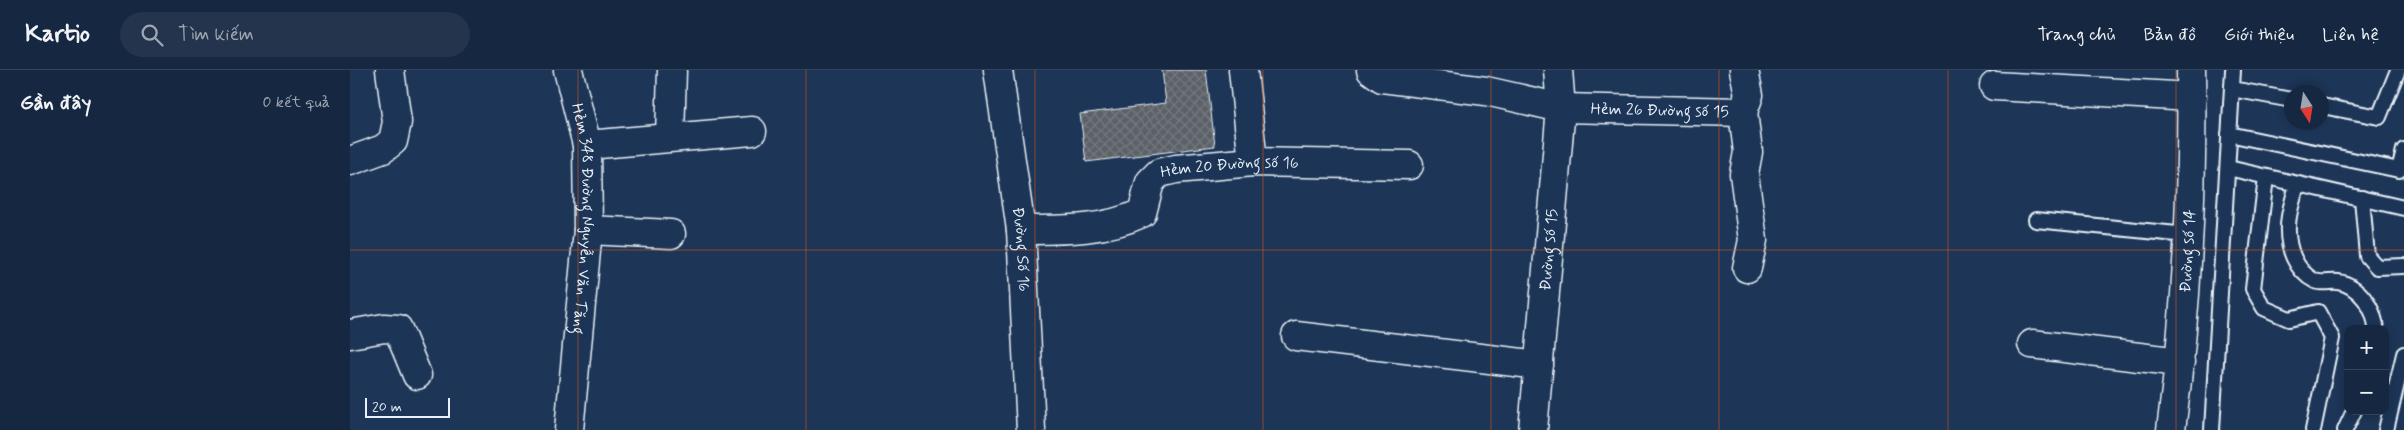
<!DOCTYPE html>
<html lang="vi">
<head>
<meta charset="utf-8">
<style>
  body { margin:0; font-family:Mynerve,sans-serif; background:#23344c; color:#f1f3f6 }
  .controls { position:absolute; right:15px; bottom:15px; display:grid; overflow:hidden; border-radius:10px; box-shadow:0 2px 8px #0003 }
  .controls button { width:45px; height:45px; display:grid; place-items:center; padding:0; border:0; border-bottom:1px solid #35445a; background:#162841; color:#f1f3f6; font:25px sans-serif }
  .compass { position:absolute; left:1934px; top:15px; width:45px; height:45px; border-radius:50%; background:#162841; box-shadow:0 2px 8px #0003; rotate:168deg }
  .scale { position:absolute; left:15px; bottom:12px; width:85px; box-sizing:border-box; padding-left:5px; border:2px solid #e8f1f8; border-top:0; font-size:14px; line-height:18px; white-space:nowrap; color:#e8f1f8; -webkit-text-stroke:4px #1d3557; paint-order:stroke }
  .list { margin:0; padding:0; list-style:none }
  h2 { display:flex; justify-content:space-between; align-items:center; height:65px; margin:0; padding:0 20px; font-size:21px }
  h2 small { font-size:16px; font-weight:400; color:#9ea6b1 }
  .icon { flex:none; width:28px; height:28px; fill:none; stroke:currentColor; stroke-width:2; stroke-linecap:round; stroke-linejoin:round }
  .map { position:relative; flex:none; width:2054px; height:360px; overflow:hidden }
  header { display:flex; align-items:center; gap:30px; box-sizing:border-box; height:70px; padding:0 25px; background:#162841; border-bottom:1px solid #35445a }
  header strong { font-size:24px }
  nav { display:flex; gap:28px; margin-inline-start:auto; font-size:18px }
  .search { width:350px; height:45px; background:#23344c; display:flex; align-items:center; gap:12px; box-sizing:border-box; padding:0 18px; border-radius:28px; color:#9ea6b1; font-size:19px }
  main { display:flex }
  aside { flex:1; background:#162841 }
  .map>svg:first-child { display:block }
  .building { fill:url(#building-cross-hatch); stroke:#e8f1f8 }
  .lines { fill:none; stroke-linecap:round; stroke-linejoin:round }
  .lane-casing { stroke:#e8f1f8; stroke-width:18 }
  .street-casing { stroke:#e8f1f8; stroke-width:31 }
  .lane { stroke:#1d3557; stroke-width:14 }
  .street { stroke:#1d3557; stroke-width:28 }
  .grid { fill:none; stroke:#e8590c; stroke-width:1; stroke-opacity:0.55 }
  .labels { text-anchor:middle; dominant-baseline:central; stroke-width:4; stroke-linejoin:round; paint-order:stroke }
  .street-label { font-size:16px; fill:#e8f1f8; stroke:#1d3557 }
</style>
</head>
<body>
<header>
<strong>Kartio</strong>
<div class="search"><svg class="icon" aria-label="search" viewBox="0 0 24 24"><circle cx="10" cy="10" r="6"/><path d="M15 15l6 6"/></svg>Tìm kiếm</div>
<nav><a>Trang chủ</a><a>Bản đồ</a><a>Giới thiệu</a><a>Liên hệ</a></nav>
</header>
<main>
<aside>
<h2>Gần đây<small>0 kết quả</small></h2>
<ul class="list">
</ul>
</aside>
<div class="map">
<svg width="2054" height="360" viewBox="0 0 2054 360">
  <defs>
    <pattern id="building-cross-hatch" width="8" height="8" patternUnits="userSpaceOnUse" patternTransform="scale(1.25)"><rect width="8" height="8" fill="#5c6167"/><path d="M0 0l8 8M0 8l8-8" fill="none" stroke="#73787e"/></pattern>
  </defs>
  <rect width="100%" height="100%" fill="#1d3557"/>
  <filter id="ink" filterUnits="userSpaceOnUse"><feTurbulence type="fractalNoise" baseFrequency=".02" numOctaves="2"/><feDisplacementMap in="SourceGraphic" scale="10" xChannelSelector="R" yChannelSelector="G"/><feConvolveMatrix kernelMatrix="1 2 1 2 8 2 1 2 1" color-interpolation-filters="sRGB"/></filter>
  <g filter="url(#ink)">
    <path class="building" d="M 812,0 L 856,0 L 865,76 L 736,92 L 730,44 L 816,33 Z"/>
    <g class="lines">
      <g class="lane-casing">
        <g id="lane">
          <path d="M 1882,19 L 1942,30"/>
          <path d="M 1972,36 L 2029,47 L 2048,0"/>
          <path d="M 1879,64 L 2049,100 L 2054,80"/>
          <path d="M 1878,98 L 2054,138"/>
          <path d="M 1916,107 L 1903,219 L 1914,238 L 1939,249 L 1968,242 L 1982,268 L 1963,360"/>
          <path d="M 1947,114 C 1944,128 1938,142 1938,156 C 1937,177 1945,201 1965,211 C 1972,214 1981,211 1988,212 C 2009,215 2025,239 2026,259"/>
          <path d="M 2012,128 L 2017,186 L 2027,197 L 2054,196"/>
          <path d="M 1686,150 L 1837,165"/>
          <path d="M 1862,360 L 1883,0"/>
          <path d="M 1995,360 L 2004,341"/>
          <path d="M 2036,360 L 2054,284"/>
        </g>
      </g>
      <g class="street-casing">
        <g id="street">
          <path id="s1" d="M 218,0 L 237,75 L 238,160 L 219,360"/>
          <path id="s2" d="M 648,0 L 671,160 L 681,360"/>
          <path d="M 893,0 L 903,92"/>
          <path id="s3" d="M 1021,0 L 1032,8 L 1136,21 L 1211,38 L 1393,42 L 1399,25 L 1394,0"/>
          <path d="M 1644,16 L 1842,27"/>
          <path d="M 1393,42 L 1398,82 L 1394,104 L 1403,170 L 1397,198"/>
          <path d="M 320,67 L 322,0"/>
          <path d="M 237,75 L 402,61"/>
          <path d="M 0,91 L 33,79 L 43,71 L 47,52 L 40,0"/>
          <path d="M 238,160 L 321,164"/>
          <path id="s4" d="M 671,160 C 712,160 753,161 792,143 L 800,112 L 809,103 L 826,99 L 903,92 L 1059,95"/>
          <path d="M 0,264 L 34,258 L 48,259 L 67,305"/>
          <path d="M 946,266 L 1189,295"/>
          <path d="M 1682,274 L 1830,292"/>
          <path id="s5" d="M 1183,360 L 1211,38 L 1208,0"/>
          <path id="s6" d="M 1821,360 C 1837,241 1843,120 1841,0"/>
        </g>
      </g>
      <use href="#lane" class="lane"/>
      <use href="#street" class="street"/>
    </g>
  </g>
  <path class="grid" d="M 228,0 L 228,360M 456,0 L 456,360M 685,0 L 685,360M 913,0 L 913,360M 1141,0 L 1141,360M 1369,0 L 1369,360M 1598,0 L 1598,360M 1826,0 L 1826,360M 0,180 L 2054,180"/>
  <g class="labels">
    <g class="street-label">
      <text stroke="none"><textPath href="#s3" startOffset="294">Hẻm 26 Đường số 15</textPath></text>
      <text stroke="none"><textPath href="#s4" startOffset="239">Hẻm 20 Đường số 16</textPath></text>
      <text stroke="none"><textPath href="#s1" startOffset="151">Hẻm 348 Đường Nguyễn Văn Tăng</textPath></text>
      <text stroke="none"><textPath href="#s2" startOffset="181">Đường Số 16</textPath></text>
      <text stroke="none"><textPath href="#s5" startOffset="181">Đường số 15</textPath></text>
      <text stroke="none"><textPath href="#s6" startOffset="180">Đường số 14</textPath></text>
    </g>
  </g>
</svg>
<div class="controls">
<button>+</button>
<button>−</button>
</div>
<svg class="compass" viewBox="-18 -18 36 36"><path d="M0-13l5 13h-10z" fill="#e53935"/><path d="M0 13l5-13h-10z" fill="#9ea6b1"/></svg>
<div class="scale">20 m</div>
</div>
</main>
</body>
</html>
